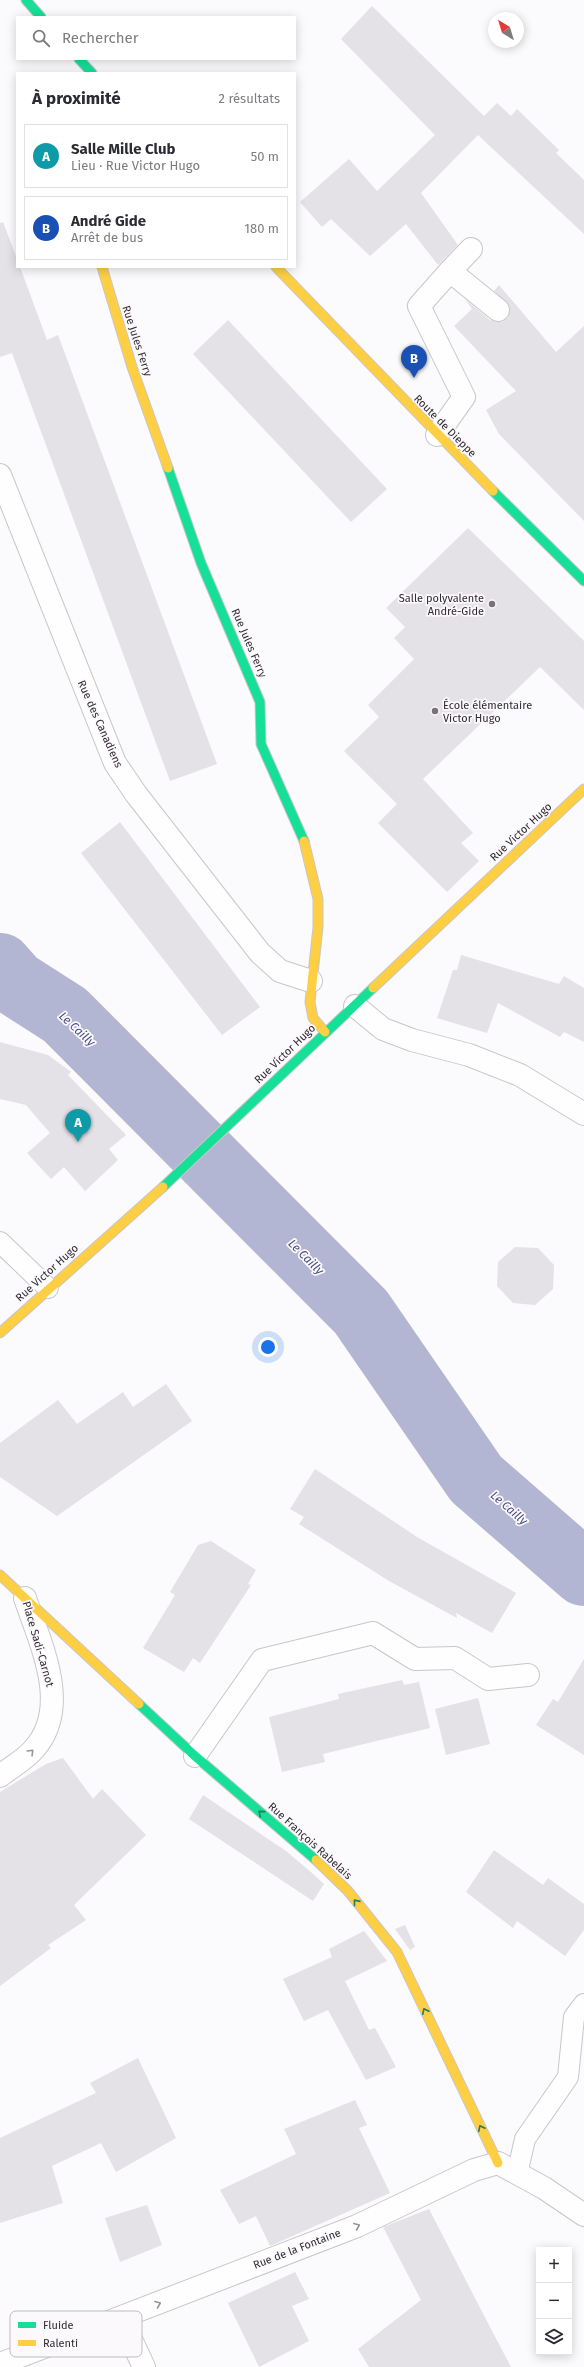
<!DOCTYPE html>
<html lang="fr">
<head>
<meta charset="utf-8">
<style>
  body { margin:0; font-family:"Fira Sans",sans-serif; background:#f7f7f7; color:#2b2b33 }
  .controls { position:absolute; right:12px; bottom:12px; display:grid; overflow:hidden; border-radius:0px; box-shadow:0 2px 10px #0003 }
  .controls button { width:36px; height:36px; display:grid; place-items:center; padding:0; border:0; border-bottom:1px solid #e1e1e2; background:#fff; color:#2b2b33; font:20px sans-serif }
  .compass { position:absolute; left:488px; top:12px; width:36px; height:36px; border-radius:50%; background:#fff; box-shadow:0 2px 10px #0003; rotate:322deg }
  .you { position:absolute; left:268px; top:1347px; width:14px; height:14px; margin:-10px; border:3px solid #fff; border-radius:50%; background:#1a73e8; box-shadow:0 0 0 6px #1a73e833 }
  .badge { display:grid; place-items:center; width:26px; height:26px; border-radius:50%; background:#0b8043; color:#fff; font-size:13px; font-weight:700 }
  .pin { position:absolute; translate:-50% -33px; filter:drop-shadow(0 1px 2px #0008) }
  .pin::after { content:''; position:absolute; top:21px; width:14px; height:12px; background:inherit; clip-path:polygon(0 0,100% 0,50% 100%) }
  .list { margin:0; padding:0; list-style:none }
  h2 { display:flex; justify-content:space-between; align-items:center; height:52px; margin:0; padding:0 16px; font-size:17px }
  h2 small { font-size:13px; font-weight:400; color:#7c7c81 }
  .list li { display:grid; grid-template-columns:26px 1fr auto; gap:12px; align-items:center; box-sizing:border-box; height:64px; margin:0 8px 8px; padding:0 8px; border:1px solid #e1e1e2; border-radius:0px }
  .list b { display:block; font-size:15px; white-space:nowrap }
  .list p { margin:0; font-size:13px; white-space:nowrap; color:#7c7c81 }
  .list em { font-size:13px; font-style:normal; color:#7c7c81 }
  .icon { flex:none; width:22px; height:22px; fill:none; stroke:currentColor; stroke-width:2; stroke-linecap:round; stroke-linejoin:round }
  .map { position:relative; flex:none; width:584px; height:2367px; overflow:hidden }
  .search { position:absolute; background:#fff; box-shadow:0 2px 10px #0003; left:16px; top:16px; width:280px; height:44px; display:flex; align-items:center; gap:10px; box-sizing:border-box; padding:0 14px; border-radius:0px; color:#7c7c81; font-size:15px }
  .panel { position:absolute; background:#fff; box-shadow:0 2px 10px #0003; left:16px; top:72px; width:280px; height:196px; border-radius:0px }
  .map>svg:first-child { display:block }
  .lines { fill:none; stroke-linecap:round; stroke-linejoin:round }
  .river { stroke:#b3b6d3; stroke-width:66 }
  .building { fill:#e4e1e7 }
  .lane-casing { stroke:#c8c6ca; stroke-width:22 }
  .street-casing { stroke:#c8c6ca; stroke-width:24 }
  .fast-casing { stroke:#c8c6ca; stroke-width:11 }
  .slow-casing { stroke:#c8c6ca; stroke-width:11 }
  .lane { stroke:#fefeff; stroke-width:20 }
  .street { stroke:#fefeff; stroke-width:22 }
  .fast { stroke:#16e098; stroke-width:9 }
  .slow { stroke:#ffcf43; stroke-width:9 }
  .oneway { stroke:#989499 }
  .oneway2 { stroke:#257c60 }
  .poi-dot { fill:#787379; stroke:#fcf9fd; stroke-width:1.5 }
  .labels { text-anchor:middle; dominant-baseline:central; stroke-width:3.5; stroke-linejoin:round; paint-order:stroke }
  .street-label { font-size:11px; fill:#312b33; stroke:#fcf9fd }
  .poi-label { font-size:11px; fill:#312b33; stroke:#fcf9fd; text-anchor:end }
  .water-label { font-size:12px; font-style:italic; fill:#494d84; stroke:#fcf9fd }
  .key { fill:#fcf9fd; stroke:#bfbbc0; stroke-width:1 }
  .key-label { font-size:11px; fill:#312b33 }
</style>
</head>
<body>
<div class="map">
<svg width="584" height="2367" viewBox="0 0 584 2367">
  <rect width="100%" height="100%" fill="#fbfafc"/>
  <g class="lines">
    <path class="river" d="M 0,966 L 15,983 L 65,1015 L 361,1312 L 476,1479 L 584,1573"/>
  </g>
  <g class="building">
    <path d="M 372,6 L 484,116 L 497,103 L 511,116 L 517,109 L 559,150 L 556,153 L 584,180 L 584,234 L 478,135 L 421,193 L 458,245 L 438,265 L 406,224 L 370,256 L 331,219 L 322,227 L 300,202 L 349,159 L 377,191 L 435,135 L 341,39 Z"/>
    <path d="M 3,222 L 17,259 L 17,267 L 20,267 L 47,340 L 58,335 L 217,764 L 170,781 L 12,353 L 0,357 L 0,223 Z"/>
    <path d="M 499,285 L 556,352 L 584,326 L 584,521 L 499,434 L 486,410 L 516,391 L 454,326 L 472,309 L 465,299 L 490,320 L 502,322 L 507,318 L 510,312 L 509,305 L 494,291 Z"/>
    <path d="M 228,320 L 387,489 L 351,522 L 193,354 Z"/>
    <path d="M 468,528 L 584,641 L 584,710 L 540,667 L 423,779 L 473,833 L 461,843 L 479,861 L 447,892 L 378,823 L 397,804 L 344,751 L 379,717 L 368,705 L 414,659 L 394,638 L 405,627 L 386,608 Z"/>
    <path d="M 120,822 L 260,1007 L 222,1035 L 81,853 Z"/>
    <path d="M 461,955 L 559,984 L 564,976 L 584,988 L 584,1042 L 564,1032 L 560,1037 L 498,1003 L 487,1033 L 437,1018 L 453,970 L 457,970 Z"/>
    <path d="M 0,1042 L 48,1055 L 71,1072 L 68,1075 L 126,1135 L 109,1149 L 118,1160 L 85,1191 L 64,1167 L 51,1179 L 27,1153 L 50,1133 L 26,1105 L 0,1099 Z"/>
    <path d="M 515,1247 L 538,1248 L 554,1265 L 553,1289 L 535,1305 L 513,1303 L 497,1286 L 498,1262 Z"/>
    <path d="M 166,1384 L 192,1421 L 57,1516 L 0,1477 L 0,1443 L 58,1400 L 77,1424 L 123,1392 L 133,1407 Z"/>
    <path d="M 315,1469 L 417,1537 L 516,1593 L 492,1633 L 456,1613 L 457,1618 L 389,1581 L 299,1524 L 304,1517 L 290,1509 Z"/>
    <path d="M 211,1541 L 256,1570 L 248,1584 L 251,1585 L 200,1663 L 193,1658 L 184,1672 L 143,1648 L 175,1595 L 170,1592 L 198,1545 Z"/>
    <path d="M 584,1659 L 584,1755 L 536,1725 L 553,1699 L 558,1702 Z"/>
    <path d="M 402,1680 L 404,1685 L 419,1682 L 430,1728 L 323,1754 L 325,1762 L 282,1772 L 269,1717 L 339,1699 L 338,1694 Z"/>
    <path d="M 478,1698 L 490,1744 L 446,1755 L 435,1709 Z"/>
    <path d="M 63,1758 L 93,1799 L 102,1789 L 146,1835 L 74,1905 L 86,1920 L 48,1945 L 51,1948 L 0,1986 L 0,1792 L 46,1764 Z"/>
    <path d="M 203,1795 L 286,1851 L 312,1873 L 324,1884 L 313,1901 L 189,1819 Z"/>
    <path d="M 494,1850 L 543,1885 L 548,1878 L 584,1904 L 584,1930 L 565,1956 L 517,1921 L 513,1928 L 466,1892 Z"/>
    <path d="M 405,1925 L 415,1947 L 410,1950 L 395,1929 Z"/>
    <path d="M 364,1931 L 387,1961 L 345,1981 L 369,2030 L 375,2028 L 396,2067 L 366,2080 L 328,2010 L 304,2021 L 283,1979 L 332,1957 L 329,1949 Z"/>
    <path d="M 138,2058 L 176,2138 L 116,2172 L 101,2143 L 52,2166 L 63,2203 L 0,2223 L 0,2138 L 96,2093 L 90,2083 Z"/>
    <path d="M 355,2100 L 367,2125 L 359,2128 L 390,2193 L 270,2246 L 256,2216 L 239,2224 L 220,2190 L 296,2154 L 284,2129 Z"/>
    <path d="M 147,2205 L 162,2245 L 120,2262 L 105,2218 Z"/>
    <path d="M 429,2209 L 491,2329 L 511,2367 L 369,2367 L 358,2349 L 421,2300 L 383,2227 Z"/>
    <path d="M 295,2272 L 309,2299 L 292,2306 L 309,2341 L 259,2367 L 228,2303 Z"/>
  </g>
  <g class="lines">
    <g class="lane-casing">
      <g id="lane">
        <path d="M 0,1242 L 48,1288"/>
        <path d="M 517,2174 L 525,2139 L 568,2077 L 574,2017 L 584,2004"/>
      </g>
    </g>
    <g class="street-casing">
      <g id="street">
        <path d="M 450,271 L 471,249"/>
        <path d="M 437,435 L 464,397 L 419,306 L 450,271 L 498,310"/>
        <path d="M 0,475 L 115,763 L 136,794 L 260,953 L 280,971 L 311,981"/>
        <path d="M 355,1006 L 383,1029 L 412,1040 L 469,1055 L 520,1075 L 584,1114"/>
        <path d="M 195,1756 L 262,1660 L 373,1633 L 415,1659 L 455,1658 L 488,1679 L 528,1675"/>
        <path d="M 0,1776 C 11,1767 25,1760 34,1749 C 72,1707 40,1643 25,1598"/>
        <path d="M 121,2318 L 144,2367"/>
        <path d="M 0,2364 L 357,2226 L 474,2170 L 498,2163 L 544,2188 L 584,2215"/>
      </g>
    </g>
    <g class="fast-casing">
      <g id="fast">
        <path d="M 26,0 L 41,17"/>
        <path d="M 79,59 L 92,73"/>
        <path d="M 168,468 L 201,563 L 260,702 L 261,744 L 304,841"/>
        <path d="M 493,491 L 584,581"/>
        <path d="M 163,1187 L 373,988"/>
        <path d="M 139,1704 L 195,1756 L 316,1860"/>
      </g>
    </g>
    <g class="slow-casing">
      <g id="slow">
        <path d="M 102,267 L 132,367 L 168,468"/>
        <path d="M 276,267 L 493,491"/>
        <path d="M 304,841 L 318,899 L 318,927 L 310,1002 L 313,1018 L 325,1032"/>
        <path d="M 373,988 L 584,789"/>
        <path d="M 0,1333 L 163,1187"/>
        <path d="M 0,1575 L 139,1704"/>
        <path d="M 316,1860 L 348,1891 L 397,1952 L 498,2163"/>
      </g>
    </g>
    <use href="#lane" class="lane"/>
    <use href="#street" class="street"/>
    <use href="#fast" class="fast"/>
    <use href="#slow" class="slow"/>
  </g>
  <defs><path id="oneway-chevron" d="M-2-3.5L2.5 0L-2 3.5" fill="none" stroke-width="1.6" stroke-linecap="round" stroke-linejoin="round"/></defs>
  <g class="oneway">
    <use href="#oneway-chevron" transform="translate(31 1752) rotate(-45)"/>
    <use href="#oneway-chevron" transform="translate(357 2226) rotate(-23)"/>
    <use href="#oneway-chevron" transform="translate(158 2304) rotate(-22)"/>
  </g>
  <g class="oneway2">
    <use href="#oneway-chevron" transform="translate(261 1813) rotate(-140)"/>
    <use href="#oneway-chevron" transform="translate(356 1902) rotate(-129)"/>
    <use href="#oneway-chevron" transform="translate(425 2011) rotate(-116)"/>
    <use href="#oneway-chevron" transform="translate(481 2128) rotate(-116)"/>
  </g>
  <g class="poi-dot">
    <circle cx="492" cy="604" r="4"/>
    <circle cx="435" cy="711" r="4"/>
  </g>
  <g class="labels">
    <g class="street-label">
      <text transform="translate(137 341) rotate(72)">Rue Jules Ferry</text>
      <text transform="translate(445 426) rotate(45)">Route de Dieppe</text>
      <text transform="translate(249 643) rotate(67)">Rue Jules Ferry</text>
      <text transform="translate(100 724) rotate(66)">Rue des Canadiens</text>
      <text transform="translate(521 832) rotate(-43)">Rue Victor Hugo</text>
      <text transform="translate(285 1054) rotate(-44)">Rue Victor Hugo</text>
      <text transform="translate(47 1273) rotate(-42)">Rue Victor Hugo</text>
      <text transform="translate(38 1644) rotate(74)">Place Sadi-Carnot</text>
      <text transform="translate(310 1841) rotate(42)">Rue François Rabelais</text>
      <text transform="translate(297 2249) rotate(-21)">Rue de la Fontaine</text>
    </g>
    <g class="poi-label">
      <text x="484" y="598">Salle polyvalente<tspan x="484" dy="13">André-Gide</tspan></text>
      <text x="443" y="705" text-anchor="start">École élémentaire<tspan x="443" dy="13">Victor Hugo</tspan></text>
    </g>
    <g class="water-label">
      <text transform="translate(77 1029) rotate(43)">Le Cailly</text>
      <text transform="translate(306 1257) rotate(45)">Le Cailly</text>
      <text transform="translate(509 1508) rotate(41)">Le Cailly</text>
    </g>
  </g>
  <rect x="10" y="2311" width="132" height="46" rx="6" class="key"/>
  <rect x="18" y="2322" width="18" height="6" fill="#16e098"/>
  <rect x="18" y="2340" width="18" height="6" fill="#ffcf43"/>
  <g class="key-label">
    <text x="43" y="2329">Fluide</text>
    <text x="43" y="2347">Ralenti</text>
  </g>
</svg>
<div class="controls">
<button>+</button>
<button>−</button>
<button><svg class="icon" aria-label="layers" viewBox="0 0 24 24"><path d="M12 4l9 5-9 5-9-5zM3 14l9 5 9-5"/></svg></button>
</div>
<svg class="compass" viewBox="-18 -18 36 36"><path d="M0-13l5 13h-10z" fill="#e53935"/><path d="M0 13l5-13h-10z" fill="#7c7c81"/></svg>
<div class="you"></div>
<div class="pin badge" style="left:78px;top:1142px;background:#0f9aa8">A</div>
<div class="pin badge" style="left:414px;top:378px;background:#1a4fb4">B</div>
<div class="search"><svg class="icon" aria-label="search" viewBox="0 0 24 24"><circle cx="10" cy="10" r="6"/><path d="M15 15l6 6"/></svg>Rechercher</div>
<section class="panel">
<h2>À proximité<small>2 résultats</small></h2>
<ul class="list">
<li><span class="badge" style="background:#0f9aa8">A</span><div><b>Salle Mille Club</b><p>Lieu · Rue Victor Hugo</p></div><em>50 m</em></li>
<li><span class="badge" style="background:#1a4fb4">B</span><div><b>André Gide</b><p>Arrêt de bus</p></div><em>180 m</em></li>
</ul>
</section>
</div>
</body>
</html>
